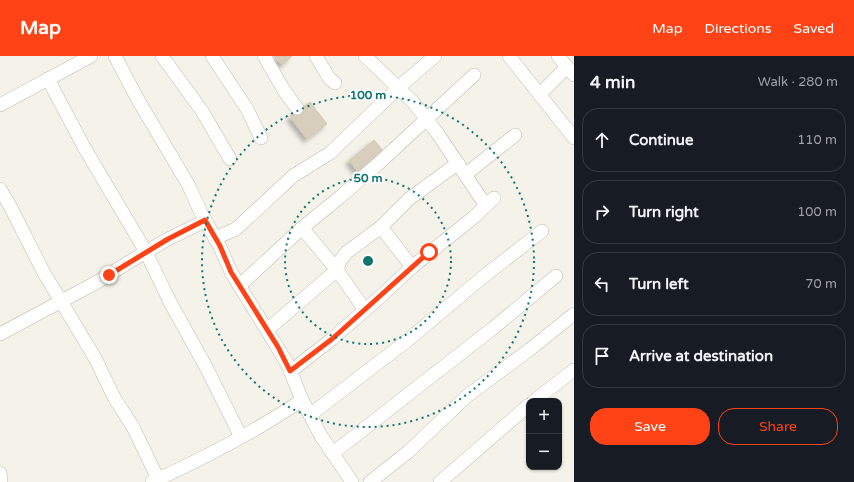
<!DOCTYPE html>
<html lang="en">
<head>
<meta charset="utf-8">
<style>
  body { margin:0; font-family:"Varela Round",sans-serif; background:#20242c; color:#f1f3f6 }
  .controls { position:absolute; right:12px; bottom:12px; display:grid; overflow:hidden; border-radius:8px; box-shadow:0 1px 3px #0004 }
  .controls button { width:36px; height:36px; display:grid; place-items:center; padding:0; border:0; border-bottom:1px solid #363941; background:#171b24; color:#f1f3f6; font:20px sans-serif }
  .stop { position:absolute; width:12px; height:12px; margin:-9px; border:3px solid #ff4316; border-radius:50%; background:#fff }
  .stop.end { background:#ff4316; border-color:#fff; box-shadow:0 1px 4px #0008 }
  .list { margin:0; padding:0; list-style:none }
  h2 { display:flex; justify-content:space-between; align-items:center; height:52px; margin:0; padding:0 16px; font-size:17px }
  h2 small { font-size:13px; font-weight:400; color:#9ea1a6 }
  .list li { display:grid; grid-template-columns:26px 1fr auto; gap:12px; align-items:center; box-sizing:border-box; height:64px; margin:0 8px 8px; padding:0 8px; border:1px solid #363941; border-radius:16px }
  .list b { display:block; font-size:15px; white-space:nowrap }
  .list em { font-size:13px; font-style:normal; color:#9ea1a6 }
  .actions { display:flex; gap:8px; padding:12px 16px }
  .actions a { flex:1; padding:9px 0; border:1px solid #ff4316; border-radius:16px; text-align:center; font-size:14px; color:#ff4316 }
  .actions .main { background:#ff4316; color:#fff }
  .icon { flex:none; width:22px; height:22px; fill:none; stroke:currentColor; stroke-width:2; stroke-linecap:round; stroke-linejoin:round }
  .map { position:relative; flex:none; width:574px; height:426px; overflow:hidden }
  header { display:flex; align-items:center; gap:24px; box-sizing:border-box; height:56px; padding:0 20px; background:#ff4316; color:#fff }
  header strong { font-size:19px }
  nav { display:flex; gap:22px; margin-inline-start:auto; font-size:14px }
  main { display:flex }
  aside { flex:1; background:#171b24 }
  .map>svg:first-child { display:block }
  .building { fill:#d7cebd; stroke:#d3c7b0; filter:url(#shadow) }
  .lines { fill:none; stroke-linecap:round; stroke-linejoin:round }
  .minor-casing { stroke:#c1baaa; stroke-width:14 }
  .minor { stroke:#fff; stroke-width:13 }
  .route { stroke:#ff4316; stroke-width:5 }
  .ring { fill:none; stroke:#0f766e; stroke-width:2; stroke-dasharray:2 4 }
  .centre { fill:#0f766e; stroke:#fff; stroke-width:2 }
  .ring-label { font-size:12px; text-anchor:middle; font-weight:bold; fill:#0f766e; stroke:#fff; stroke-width:4; stroke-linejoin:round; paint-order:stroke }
</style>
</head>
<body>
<header>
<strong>Map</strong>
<nav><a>Map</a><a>Directions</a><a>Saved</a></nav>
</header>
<main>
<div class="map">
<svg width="574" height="426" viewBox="0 0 574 426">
  <defs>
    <filter id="shadow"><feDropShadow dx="-3.5" dy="3.5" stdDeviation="2" flood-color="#0004"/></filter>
  </defs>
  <rect width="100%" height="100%" fill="#f5f2e9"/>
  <g class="building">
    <path d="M 274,0 L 292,0 L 282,9 Z"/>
    <path d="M 310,46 L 327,68 L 307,83 L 290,61 Z"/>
    <path d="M 374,84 L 384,96 L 359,117 L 349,105 Z"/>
  </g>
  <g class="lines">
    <g class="minor-casing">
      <g id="minor">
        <path d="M 115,0 L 137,42 L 189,130 L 201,157 L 220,191 L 231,216 L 287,307 L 302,344 L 321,380 L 352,426"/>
        <path d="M 162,0 L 202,55 L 230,103"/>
        <path d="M 212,0 L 247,53 L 261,82"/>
        <path d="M 264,0 L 285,36 L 297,52"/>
        <path d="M 316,0 L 329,22 L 335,27"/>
        <path d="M 365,0 L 413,46 L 438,78 L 486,150"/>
        <path d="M 509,0 L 574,82"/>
        <path d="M 558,0 L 574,19"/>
        <path d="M 48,23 L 84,91 L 146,196 L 170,246 L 206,311 L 241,381"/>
        <path d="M 540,38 L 567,11"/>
        <path d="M 0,49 L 91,0"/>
        <path d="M 466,118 L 515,79"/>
        <path d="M 0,133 L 10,150 L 44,217 L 95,302 L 115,343 L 133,371 L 158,423"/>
        <path d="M 381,171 L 412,211"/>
        <path d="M 302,172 L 337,214 L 365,254"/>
        <path d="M 215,182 L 236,173 L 293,120 L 330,97 L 398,32 L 435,0"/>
        <path d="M 239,230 L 302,172 L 340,141 L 378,108 L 474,19"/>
        <path d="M 267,274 L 337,214 L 340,205 L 347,196 L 381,171 L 409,143 L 458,107"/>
        <path d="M 0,278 L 99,225 L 129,206 L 168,183 L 205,165"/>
        <path d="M 291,315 L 332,283 L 380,241 L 412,211 L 474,161 L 494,142"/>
        <path d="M 534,345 L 574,314"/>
        <path d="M 310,359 L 408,284 L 483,221 L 542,175"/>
        <path d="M 333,397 L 492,273 L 556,220"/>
        <path d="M 0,417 L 1,426"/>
        <path d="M 152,426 C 204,402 255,376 302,344"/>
        <path d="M 370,426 L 408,396 L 467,340 L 529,294 L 574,258"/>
        <path d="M 440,426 L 529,349"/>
      </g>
    </g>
    <use href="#minor" class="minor"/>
  </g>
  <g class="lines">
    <path class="route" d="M 109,219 L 168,183 L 205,164 L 220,190 L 231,216 L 278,291 L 290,315 L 332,283 L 429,196"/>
  </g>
  <g class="ring">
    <circle cx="368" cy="205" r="83"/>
    <circle cx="368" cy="205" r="166"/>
  </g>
  <circle cx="368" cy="205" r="6" class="centre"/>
  <g class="ring-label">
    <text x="368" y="43">100 m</text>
    <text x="368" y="126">50 m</text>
  </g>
</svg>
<div class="controls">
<button>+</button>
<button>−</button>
</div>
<div class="stop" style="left:429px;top:196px"></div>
<div class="stop end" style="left:109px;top:219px"></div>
</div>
<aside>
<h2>4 min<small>Walk · 280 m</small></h2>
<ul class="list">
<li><svg class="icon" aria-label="ahead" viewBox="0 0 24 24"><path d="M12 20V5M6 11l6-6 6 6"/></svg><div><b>Continue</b></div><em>110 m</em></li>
<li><svg class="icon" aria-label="right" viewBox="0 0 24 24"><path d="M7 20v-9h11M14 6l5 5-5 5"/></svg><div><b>Turn right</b></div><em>100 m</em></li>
<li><svg class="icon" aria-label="left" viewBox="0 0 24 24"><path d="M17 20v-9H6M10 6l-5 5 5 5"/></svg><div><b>Turn left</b></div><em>70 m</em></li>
<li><svg class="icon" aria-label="arrive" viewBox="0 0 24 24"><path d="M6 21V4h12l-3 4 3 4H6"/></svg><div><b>Arrive at destination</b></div></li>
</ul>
<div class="actions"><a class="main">Save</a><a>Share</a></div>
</aside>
</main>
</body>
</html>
